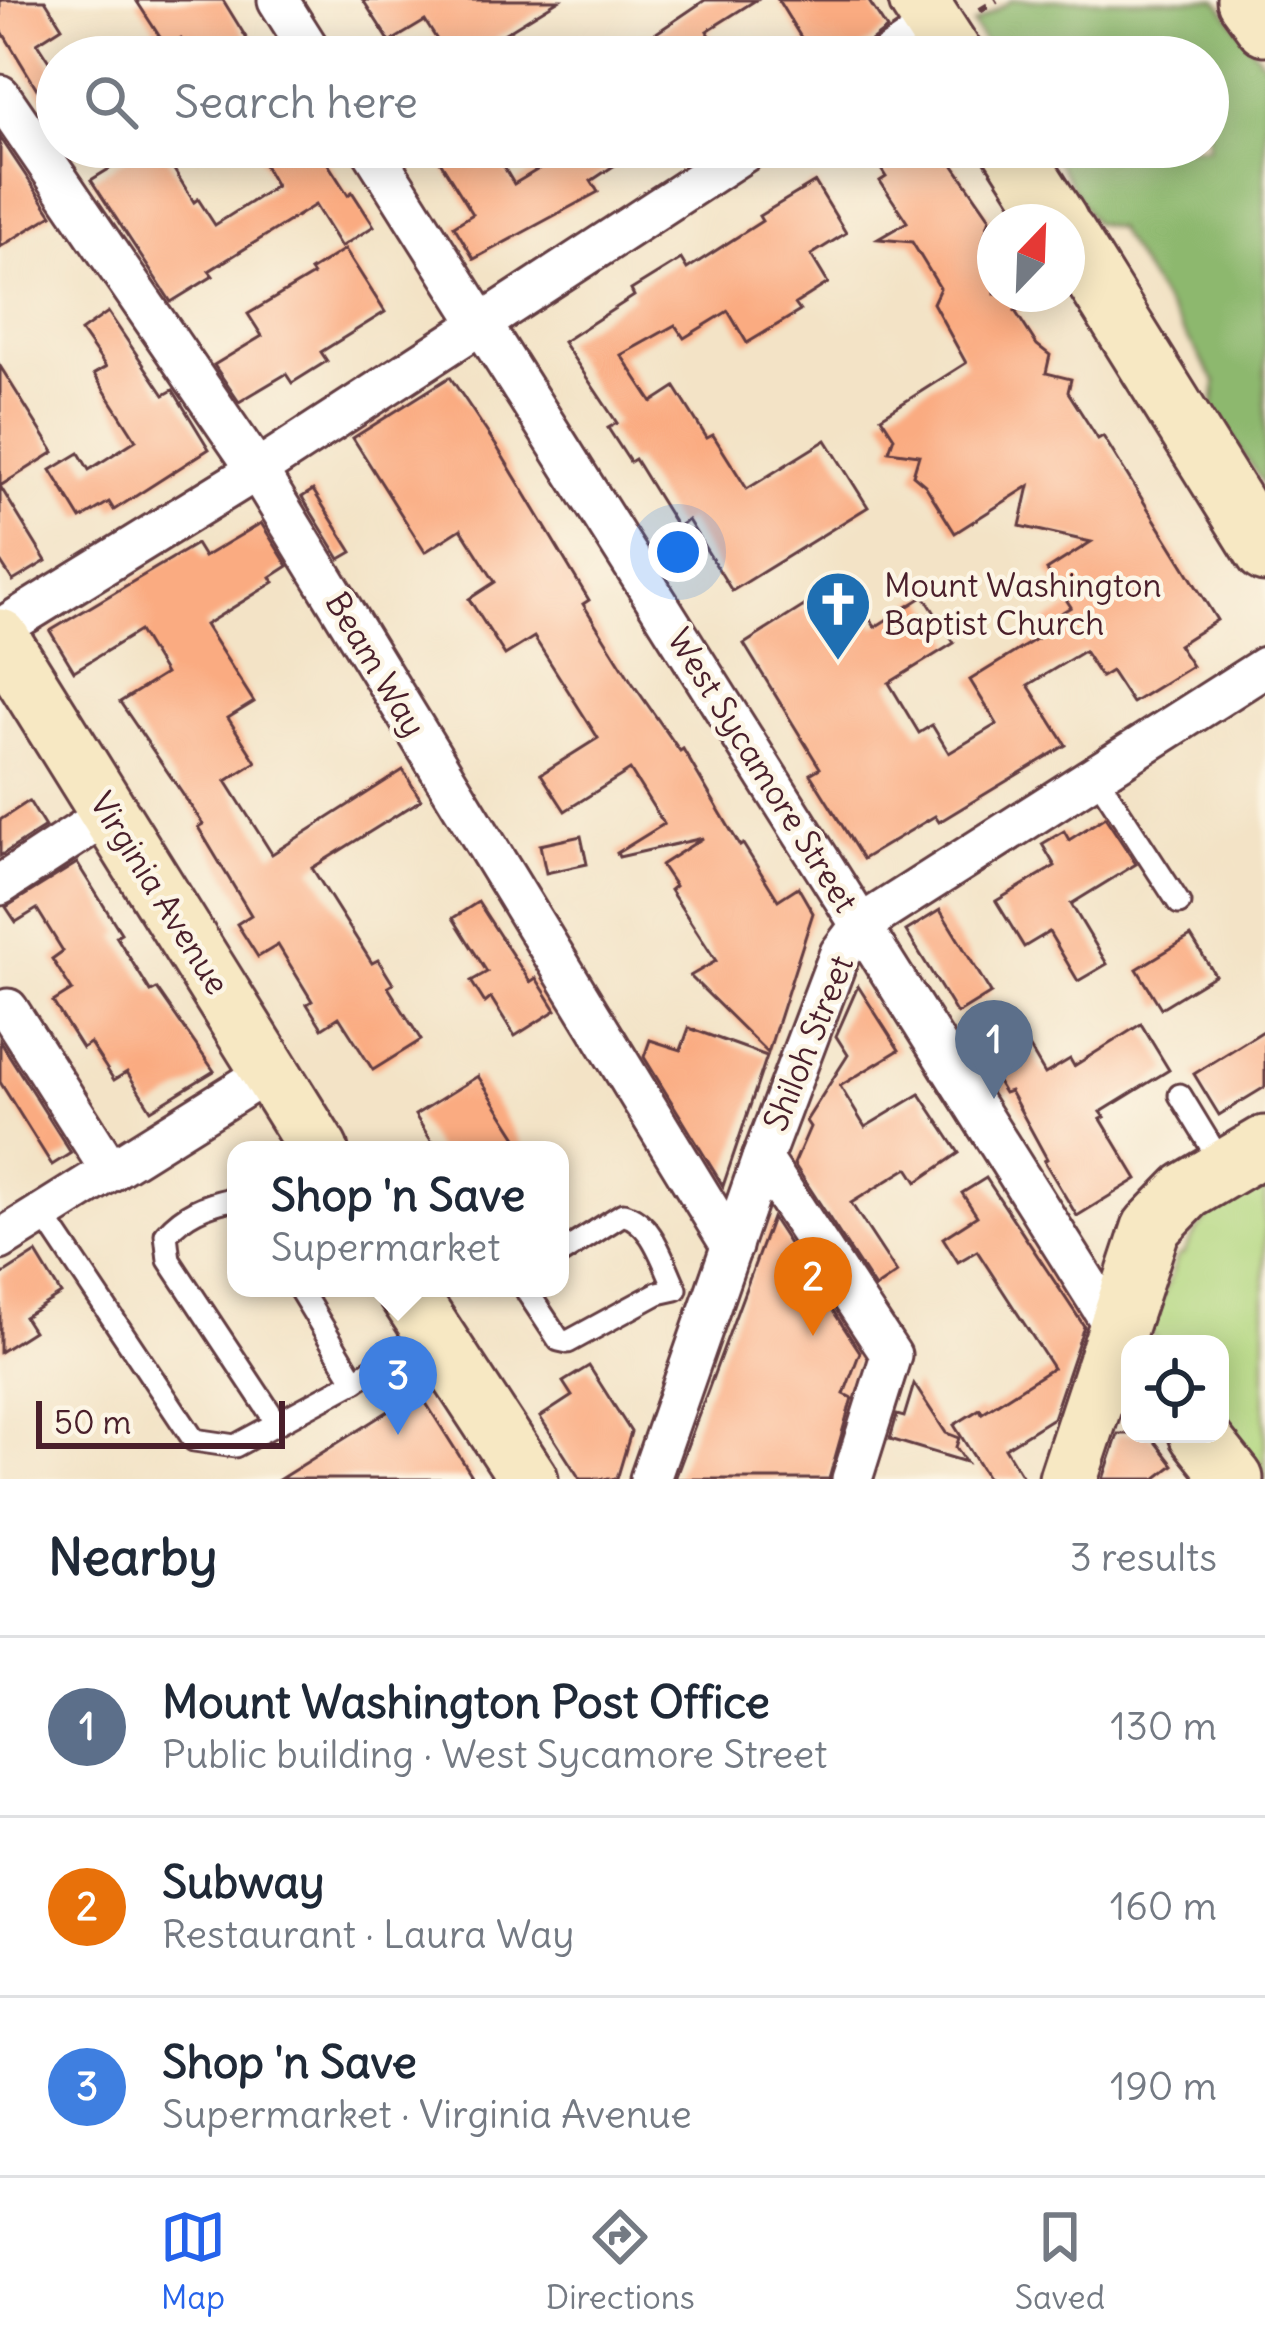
<!DOCTYPE html>
<html lang="en">
<head>
<meta charset="utf-8">
<style>
  body { margin:0; font-family:Delius,sans-serif; background:#f6f6f7; color:#1f2937 }
  .controls { position:absolute; right:36px; bottom:36px; display:grid; overflow:hidden; border-radius:24px; box-shadow:0 6px 30px #0003 }
  .controls button { width:108px; height:108px; display:grid; place-items:center; padding:0; border:0; border-bottom:3px solid #e0e1e3; background:#fff; color:#1f2937; font:60px sans-serif }
  .compass { position:absolute; left:977px; top:204px; width:108px; height:108px; border-radius:50%; background:#fff; box-shadow:0 6px 30px #0003; rotate:23deg }
  .scale { position:absolute; left:36px; bottom:30px; width:249px; box-sizing:border-box; padding-left:12px; border:6px solid #4a1f2b; border-top:0; font-size:33px; line-height:42px; white-space:nowrap; color:#4a1f2b; -webkit-text-stroke:9px #fcf5e5; paint-order:stroke }
  .you { position:absolute; left:678px; top:552px; width:42px; height:42px; margin:-30px; border:9px solid #fff; border-radius:50%; background:#1a73e8; box-shadow:0 0 0 18px #1a73e833 }
  .badge { display:grid; place-items:center; width:78px; height:78px; border-radius:50%; background:#2563eb; color:#fff; font-size:39px; font-weight:700 }
  .pin { position:absolute; translate:-50% -99px; filter:drop-shadow(0 3px 6px #0008) }
  .pin::after { content:''; position:absolute; top:63px; width:42px; height:36px; background:inherit; clip-path:polygon(0 0,100% 0,50% 100%) }
  .popup { position:absolute; left:227px; top:1141px; width:342px; height:156px; box-sizing:border-box; display:grid; place-content:center; border-radius:24px; background:#fff; filter:drop-shadow(0 3px 9px #0005); font-size:39px; white-space:nowrap; color:#747a83 }
  .popup b { font-size:45px; color:#1f2937 }
  .popup::after { content:''; position:absolute; left:50%; top:100%; margin-left:-24px; border:24px solid transparent; border-top-color:#fff }
  .list { margin:0; padding:0; list-style:none }
  h2 { display:flex; justify-content:space-between; align-items:center; height:156px; margin:0; padding:0 48px; font-size:51px }
  h2 small { font-size:39px; font-weight:400; color:#747a83 }
  .list li { display:grid; grid-template-columns:78px 1fr auto; gap:36px; align-items:center; box-sizing:border-box; height:180px; padding:0 48px; border-top:3px solid #e0e1e3 }
  .list b { display:block; font-size:45px; white-space:nowrap }
  .list p { margin:0; font-size:39px; white-space:nowrap; color:#747a83 }
  .list em { font-size:39px; font-style:normal; color:#747a83 }
  .icon { flex:none; width:66px; height:66px; fill:none; stroke:currentColor; stroke-width:2; stroke-linecap:round; stroke-linejoin:round }
  .map { position:relative; flex:none; width:1265px; height:1479px; overflow:hidden }
  .search { position:absolute; background:#fff; box-shadow:0 6px 30px #0003; left:36px; right:36px; top:36px; height:132px; display:flex; align-items:center; gap:30px; box-sizing:border-box; padding:0 42px; border-radius:66px; color:#747a83; font-size:45px }
  .sheet { height:696px; background:#fff }
  nav { display:flex; justify-content:space-around; align-items:center; box-sizing:border-box; height:168px; border-top:3px solid #e0e1e3; background:#fff; font-size:33px; color:#747a83 }
  nav a { display:grid; justify-items:center; gap:6px }
  nav .on { color:#2563eb }
  .map>svg:first-child { display:block }
  .green { fill:#b2d780; stroke:#7e7b56; stroke-width:3 }
  .forest { fill:#8db86e; stroke:#6c6c4c; stroke-width:3 }
  .building { fill:#faab81 }
  .lines { fill:none; stroke-linecap:round; stroke-linejoin:round }
  .lane-casing { stroke:#633c42; stroke-width:27 }
  .street-casing { stroke:#633c42; stroke-width:45 }
  .secondary-casing { stroke:#633c42; stroke-width:63 }
  .path { stroke:#633c42; stroke-width:6; stroke-dasharray:9 9; stroke-linecap:butt }
  .lane { stroke:#fff; stroke-width:21 }
  .street { stroke:#fff; stroke-width:39 }
  .secondary { stroke:#f7e8c3; stroke-width:57 }
  .labels { text-anchor:middle; dominant-baseline:central; stroke-width:9; stroke-linejoin:round; paint-order:stroke }
  .poi-label { font-size:33px; fill:#4a1f2b; stroke:#fcf5e5; text-anchor:start }
  .street-label { font-size:33px; fill:#4a1f2b; stroke:#fcf5e5 }
</style>
</head>
<body>
<div class="map">
<svg width="1265" height="1479" viewBox="0 0 1265 1479">
  <rect width="100%" height="100%" fill="#fcf5e5"/>
  <filter id="ink" filterUnits="userSpaceOnUse"><feTurbulence type="fractalNoise" baseFrequency=".00833" numOctaves="2"/><feDisplacementMap in="SourceGraphic" scale="24" xChannelSelector="R" yChannelSelector="G"/><feConvolveMatrix kernelMatrix="1 2 1 2 8 2 1 2 1" color-interpolation-filters="sRGB"/></filter>
  <filter id="wash" filterUnits="userSpaceOnUse"><feTurbulence type="fractalNoise" baseFrequency=".004" numOctaves="4" result="noise"/><feDisplacementMap in="SourceGraphic" scale="48" xChannelSelector="R" yChannelSelector="G"/><feGaussianBlur stdDeviation="2.7" result="paint"/><feColorMatrix in="noise" values="0 0 0 0 0 0 0 0 0 0 0 0 0 0 0 0 0 1.4 0 .05"/><feComposite in="paint" operator="in"/></filter>
  <g filter="url(#wash)">
    <rect width="100%" height="100%" fill="#f3e3c6"/>
    <path class="green" d="M 1265,1175 L 1265,1479 L 1220,1423 L 1220,1344 L 1159,1344 L 1150,1331 L 1178,1256 L 1183,1254 C 1201,1215 1228,1196 1265,1175 Z"/>
    <path class="forest" d="M 1012,0 L 1217,0 L 1265,65 L 1265,487 L 1213,408 L 1216,382 L 1116,228 L 1094,223 L 1048,147 L 1208,147 L 1208,57 L 993,57 L 973,24 Z"/>
    <g id="blocks">
      <g class="building">
        <path d="M 0,0 L 45,0 L 62,27 L 37,43 L 57,74 L 57,122 L 0,28 Z"/>
        <path d="M 136,0 L 223,0 L 247,39 L 218,57 L 192,57 L 181,39 L 167,48 Z"/>
        <path d="M 363,0 L 559,0 L 479,49 L 476,43 L 454,57 L 448,57 L 425,21 L 390,42 Z"/>
        <path d="M 705,0 L 756,0 L 707,31 L 725,57 L 656,57 L 646,40 Z"/>
        <path d="M 778,0 L 868,0 L 887,29 L 850,57 L 813,57 Z"/>
        <path d="M 0,137 L 52,215 L 0,247 Z"/>
        <path d="M 145,147 L 160,147 L 194,202 L 198,199 L 215,225 L 276,186 L 254,147 L 317,147 L 348,195 L 352,192 L 374,226 L 341,247 L 315,205 L 209,271 L 213,276 L 171,302 L 91,180 Z"/>
        <path d="M 431,147 L 492,147 L 514,184 L 575,147 L 642,147 L 591,181 L 598,192 L 474,259 L 454,226 L 473,214 Z"/>
        <path d="M 867,147 L 941,147 L 990,218 L 983,241 L 995,259 L 995,294 L 1042,294 L 1015,311 L 1037,345 L 1050,355 L 1046,373 L 1071,379 L 1068,392 L 1098,439 L 1103,436 L 1217,620 L 1178,645 L 1192,666 L 1132,703 L 1111,671 L 1101,677 L 1084,651 L 1028,685 L 1066,745 L 939,822 L 935,816 L 863,859 L 810,774 L 820,768 L 744,644 L 804,606 L 817,628 L 859,602 L 875,627 L 924,596 L 954,643 L 889,683 L 919,733 L 932,725 L 949,753 L 997,724 L 970,680 L 1049,631 L 1044,623 L 1071,607 L 1047,570 L 1091,542 L 1020,526 L 1029,486 L 955,533 L 925,485 L 913,475 L 919,455 L 889,451 L 894,437 L 881,417 L 966,363 L 933,303 L 940,288 L 912,242 L 878,239 L 907,222 L 880,181 L 886,177 Z"/>
        <path d="M 815,182 L 846,233 L 811,255 L 828,283 L 795,304 L 800,311 L 747,343 L 728,311 L 684,338 L 675,325 L 621,355 L 652,402 L 675,387 L 707,438 L 713,435 L 747,489 L 826,440 L 868,507 L 732,591 L 688,520 L 677,527 L 635,459 L 630,462 L 608,428 L 617,423 L 563,342 L 634,296 L 631,290 L 681,259 L 687,269 L 762,221 L 759,216 Z"/>
        <path d="M 345,249 L 385,312 L 321,352 L 327,361 L 292,383 L 286,374 L 239,402 L 214,365 L 262,336 L 248,314 L 313,275 L 310,271 Z"/>
        <path d="M 108,312 L 164,395 L 173,390 L 209,449 L 114,510 L 109,502 L 81,519 L 51,470 L 79,453 L 89,470 L 136,440 L 94,374 L 106,367 L 81,331 Z"/>
        <path d="M 0,366 L 54,452 L 0,486 L 46,561 L 13,581 L 0,561 Z"/>
        <path d="M 450,377 L 497,447 L 589,600 L 583,604 L 631,681 L 680,751 L 683,749 L 740,846 L 743,844 L 778,900 L 798,887 L 813,913 L 768,1053 L 690,976 L 716,961 L 670,890 L 675,886 L 661,865 L 703,838 L 619,857 L 617,853 L 664,824 L 630,770 L 565,811 L 541,774 L 598,738 L 534,637 L 505,655 L 469,599 L 495,582 L 461,529 L 425,552 L 353,438 Z"/>
        <path d="M 313,490 L 352,552 L 340,559 L 302,497 Z"/>
        <path d="M 261,523 L 288,566 L 271,577 L 274,582 L 205,625 L 254,702 L 228,718 L 256,762 L 226,781 L 272,854 L 403,770 L 421,800 L 312,868 L 372,963 L 378,960 L 393,984 L 388,987 L 421,1040 L 373,1070 L 339,1017 L 322,1028 L 307,1004 L 312,1001 L 278,945 L 258,957 L 237,924 L 251,915 L 198,827 L 203,824 L 120,702 L 165,674 L 139,631 L 74,671 L 50,631 L 196,544 L 204,557 Z"/>
        <path d="M 29,801 L 45,827 L 0,856 L 0,820 Z"/>
        <path d="M 1105,817 L 1136,864 L 1071,904 L 1107,964 L 1078,981 L 1049,932 L 1024,947 L 996,901 L 1055,866 L 1042,844 L 1064,831 L 1069,840 Z"/>
        <path d="M 581,836 L 587,864 L 546,873 L 540,845 Z"/>
        <path d="M 77,863 L 121,933 L 116,936 L 151,992 L 157,989 L 214,1071 L 151,1110 L 127,1072 L 114,1080 L 90,1043 L 82,1048 L 53,1002 L 72,990 L 52,959 L 63,951 L 37,909 L 16,922 L 6,907 Z"/>
        <path d="M 478,902 L 530,982 L 536,978 L 556,1010 L 515,1036 L 491,998 L 485,1003 L 471,981 L 487,972 L 453,918 Z"/>
        <path d="M 940,910 L 991,993 L 957,1014 L 906,931 Z"/>
        <path d="M 1191,936 L 1215,975 L 1161,1008 L 1137,969 Z"/>
        <path d="M 858,986 L 899,1050 L 840,1086 L 865,1127 L 920,1094 L 959,1153 L 917,1182 L 908,1168 L 851,1203 L 897,1273 L 875,1288 L 794,1164 L 810,1127 L 806,1121 L 848,1055 L 836,1036 Z"/>
        <path d="M 1141,1024 L 1169,1070 L 1101,1112 L 1105,1117 L 1101,1119 L 1137,1179 L 1077,1216 L 1044,1161 L 1047,1159 L 1010,1091 L 1004,1093 L 982,1057 L 1021,1033 L 1045,1074 L 1070,1059 L 1074,1066 Z"/>
        <path d="M 689,1028 L 767,1056 L 723,1186 L 644,1057 L 650,1040 L 681,1050 Z"/>
        <path d="M 1265,1030 L 1265,1087 L 1219,1115 L 1194,1074 Z"/>
        <path d="M 0,1041 L 71,1153 L 52,1165 L 0,1082 Z"/>
        <path d="M 478,1076 L 525,1150 L 437,1150 L 415,1115 Z"/>
        <path d="M 986,1178 L 1084,1326 L 1053,1418 L 1005,1448 L 1024,1479 L 988,1479 L 954,1425 L 980,1409 L 982,1413 L 1053,1368 L 977,1251 L 958,1262 L 943,1238 L 977,1216 L 962,1193 Z"/>
        <path d="M 772,1218 L 860,1352 L 844,1394 L 852,1398 L 829,1479 L 675,1479 Z"/>
        <path d="M 36,1253 L 61,1294 L 24,1317 L 33,1331 L 0,1352 L 0,1276 Z"/>
        <path d="M 589,1366 L 631,1432 L 617,1479 L 580,1479 L 540,1417 L 572,1396 L 563,1382 Z"/>
        <path d="M 914,1384 L 946,1433 L 959,1438 L 956,1447 L 966,1462 L 890,1439 L 897,1415 L 904,1417 Z"/>
        <path d="M 419,1392 L 474,1479 L 280,1479 Z"/>
        <path d="M 1118,1434 L 1149,1434 L 1173,1465 L 1155,1479 L 1103,1479 Z"/>
      </g>
    </g>
  </g>
  <g filter="url(#ink)">
    <use href="#blocks" fill-opacity="0" stroke="#633c42" stroke-width="3"/>
    <g class="lines">
      <g class="lane-casing">
        <g id="lane">
          <path d="M 1095,774 L 1179,903"/>
          <path d="M 1180,1095 L 1225,1169"/>
          <path d="M 236,1203 L 232,1199 C 204,1205 185,1213 166,1234 L 169,1260 L 277,1423"/>
          <path d="M 43,1214 L 194,1440 L 235,1446 L 355,1381 L 429,1331"/>
          <path d="M 299,1288 L 355,1381"/>
          <path d="M 529,1288 L 528,1293 L 559,1340 L 568,1342 L 658,1293 L 676,1289 C 663,1262 653,1222 623,1214 L 560,1254"/>
        </g>
      </g>
      <g class="street-casing">
        <g id="street">
          <path d="M 278,0 L 314,57"/>
          <path d="M 888,57 L 935,25"/>
          <path d="M 0,95 L 257,470 L 732,1247"/>
          <path d="M 370,147 L 1118,1333"/>
          <path d="M 0,629 L 257,470 L 752,147"/>
          <path d="M 0,885 L 111,812"/>
          <path d="M 8,1009 L 111,1171"/>
          <path d="M 762,1159 L 891,1355 L 852,1479"/>
          <path d="M 0,1240 L 270,1071"/>
          <path d="M 650,1479 L 762,1159 L 840,953 L 861,925 L 1265,667"/>
        </g>
      </g>
      <g class="secondary-casing">
        <g id="secondary">
          <path d="M 918,0 L 955,57"/>
          <path d="M 1246,0 L 1265,26"/>
          <path d="M 1011,147 L 1059,222"/>
          <path d="M 1067,235 L 1265,553"/>
          <path d="M 0,638 L 319,1150"/>
          <path d="M 404,1288 L 529,1479"/>
          <path d="M 1198,1434 L 1234,1479"/>
          <path d="M 1068,1479 L 1151,1228 L 1187,1191 L 1265,1145"/>
        </g>
      </g>
      <path class="path" d="M 980,10 L 997,0"/>
      <use href="#lane" class="lane"/>
      <use href="#street" class="street"/>
      <use href="#secondary" class="secondary"/>
    </g>
  </g>
  <defs>
    <g id="church-pin" transform="scale(3.45)"><path d="M0 17L-7.5 6A9.5 9.5 0 1 1 7.5 6Z" fill="#1f6fb2" stroke="#fcf5e5"/><path d="M-1.2-6h2.4v3.5h3.3v2.4h-3.3V6h-2.4V-.1h-3.3v-2.4h3.3Z" fill="#fff"/></g>
  </defs>
  <g fill-rule="evenodd">
    <use href="#church-pin" x="838" y="604"/>
  </g>
  <g class="labels">
    <g class="poi-label">
      <text x="884" y="585">Mount Washington<tspan x="884" dy="38">Baptist Church</tspan></text>
    </g>
    <g class="street-label">
      <text transform="translate(376 664) rotate(59)">Beam Way</text>
      <text transform="translate(763 770) rotate(58)">West Sycamore Street</text>
      <text transform="translate(160 893) rotate(58)">Virginia Avenue</text>
      <text transform="translate(808 1043) rotate(-68)">Shiloh Street</text>
    </g>
  </g>
</svg>
<div class="controls">
<button><svg class="icon" aria-label="locate" viewBox="0 0 24 24"><circle cx="12" cy="12" r="6"/><path d="M12 2v4M12 18v4M2 12h4M18 12h4"/></svg></button>
</div>
<svg class="compass" viewBox="-18 -18 36 36"><path d="M0-13l5 13h-10z" fill="#e53935"/><path d="M0 13l5-13h-10z" fill="#747a83"/></svg>
<div class="scale">50 m</div>
<div class="you"></div>
<div class="pin badge" style="left:994px;top:1099px;background:#5c6f8a">1</div>
<div class="pin badge" style="left:813px;top:1336px;background:#e8710a">2</div>
<div class="pin badge" style="left:398px;top:1435px;background:#3f7fe0">3</div>
<div class="popup"><b>Shop 'n Save</b>Supermarket</div>
<div class="search"><svg class="icon" aria-label="search" viewBox="0 0 24 24"><circle cx="10" cy="10" r="6"/><path d="M15 15l6 6"/></svg>Search here</div>
</div>
<section class="sheet">
<h2>Nearby<small>3 results</small></h2>
<ul class="list">
<li><span class="badge" style="background:#5c6f8a">1</span><div><b>Mount Washington Post Office</b><p>Public building · West Sycamore Street</p></div><em>130 m</em></li>
<li><span class="badge" style="background:#e8710a">2</span><div><b>Subway</b><p>Restaurant · Laura Way</p></div><em>160 m</em></li>
<li><span class="badge" style="background:#3f7fe0">3</span><div><b>Shop 'n Save</b><p>Supermarket · Virginia Avenue</p></div><em>190 m</em></li>
</ul>
</section>
<nav>
<a class="on"><svg class="icon" aria-label="map" viewBox="0 0 24 24"><path d="M3 6l6-2 6 2 6-2v14l-6 2-6-2-6 2zM9 4v14M15 6v14"/></svg>Map</a>
<a><svg class="icon" aria-label="directions" viewBox="0 0 24 24"><path d="M12 3l9 9-9 9-9-9zM9 14v-3h6M13 9l2 2-2 2"/></svg>Directions</a>
<a><svg class="icon" aria-label="saved" viewBox="0 0 24 24"><path d="M7 4h10v16l-5-4-5 4z"/></svg>Saved</a>
</nav>
</body>
</html>
